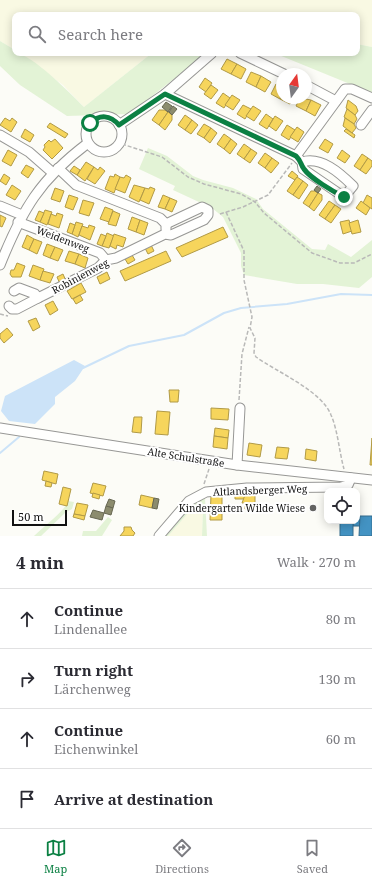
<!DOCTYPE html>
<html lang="en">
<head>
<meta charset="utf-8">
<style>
  body { margin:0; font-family:"Noto Serif",serif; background:#f2f2f3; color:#2b2b33 }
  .controls { position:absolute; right:12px; bottom:12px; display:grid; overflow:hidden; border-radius:8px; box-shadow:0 2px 10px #0003 }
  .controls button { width:36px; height:36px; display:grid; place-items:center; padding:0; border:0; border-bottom:1px solid #e1e1e2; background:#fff; color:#2b2b33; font:20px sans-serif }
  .compass { position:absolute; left:276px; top:68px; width:36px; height:36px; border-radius:50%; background:#fff; box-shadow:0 2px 10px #0003; rotate:14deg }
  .scale { position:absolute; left:12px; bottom:10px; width:55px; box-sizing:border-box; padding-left:4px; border:2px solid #111; border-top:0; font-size:11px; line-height:14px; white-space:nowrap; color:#111; -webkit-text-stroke:3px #fff; paint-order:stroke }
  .stop { position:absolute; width:12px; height:12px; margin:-9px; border:3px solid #0b8043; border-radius:50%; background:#fff }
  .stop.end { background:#0b8043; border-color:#fff; box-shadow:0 1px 4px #0008 }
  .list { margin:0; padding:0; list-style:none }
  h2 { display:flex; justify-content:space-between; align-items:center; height:52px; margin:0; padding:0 16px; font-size:17px }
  h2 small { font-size:13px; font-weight:400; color:#7c7c81 }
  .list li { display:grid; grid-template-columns:26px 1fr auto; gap:12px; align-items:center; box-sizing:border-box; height:60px; padding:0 16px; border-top:1px solid #e1e1e2 }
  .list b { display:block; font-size:15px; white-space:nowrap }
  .list p { margin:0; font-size:13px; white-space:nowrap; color:#7c7c81 }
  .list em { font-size:13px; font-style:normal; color:#7c7c81 }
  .icon { flex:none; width:22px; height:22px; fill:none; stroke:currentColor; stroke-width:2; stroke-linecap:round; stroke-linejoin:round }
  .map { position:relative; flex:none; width:372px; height:536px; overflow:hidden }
  .search { position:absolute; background:#fff; box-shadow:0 2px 10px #0003; left:12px; right:12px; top:12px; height:44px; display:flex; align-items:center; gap:10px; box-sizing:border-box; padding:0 14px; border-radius:8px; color:#7c7c81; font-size:15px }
  .sheet { height:292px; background:#fff }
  nav { display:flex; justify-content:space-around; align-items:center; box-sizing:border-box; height:56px; border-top:1px solid #e1e1e2; background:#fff; font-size:11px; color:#7c7c81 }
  nav a { display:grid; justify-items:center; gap:2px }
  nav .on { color:#0b8043 }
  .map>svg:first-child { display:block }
  .farmland { fill:#f9f9e3 }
  .green { fill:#e3f3d6 }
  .water { fill:#cce3f8 }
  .homes { fill:#f6d55c; stroke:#b19a46 }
  .schools { fill:#4393c3; stroke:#346c8e }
  .industry { fill:#8c8c6e; stroke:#676752 }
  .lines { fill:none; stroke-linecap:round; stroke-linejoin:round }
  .stream { stroke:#cce3f8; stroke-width:2 }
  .minor-casing { stroke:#979795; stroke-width:11 }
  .path { stroke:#b9b9b8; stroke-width:1.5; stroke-dasharray:4 2; stroke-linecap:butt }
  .minor { stroke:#fffffe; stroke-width:9 }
  .route { stroke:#0b8043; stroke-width:5 }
  .poi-dot { fill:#636362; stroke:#fff; stroke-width:1.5 }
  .labels { text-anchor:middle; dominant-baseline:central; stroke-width:4; stroke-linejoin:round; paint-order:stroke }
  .street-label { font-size:10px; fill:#111; stroke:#fff }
  .poi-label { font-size:10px; fill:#111; stroke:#fff; text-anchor:end }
</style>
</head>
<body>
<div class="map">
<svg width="372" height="536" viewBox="0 0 372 536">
  <rect width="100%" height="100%" fill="#fcfcf7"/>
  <g class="farmland">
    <path d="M 0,0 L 372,0 L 372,47 L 357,44 L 357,15 L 218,15 L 203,12 L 199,15 L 15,15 L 15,50 L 0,41 Z"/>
    <path d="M 20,53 L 152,53 L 84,107 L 63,85 Z"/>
    <path d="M 199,506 L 203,510 L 202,536 L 168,536 L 189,512 Z"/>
  </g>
  <g class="green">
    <path d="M 0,41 L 15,50 L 15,53 C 31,53 72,95 84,107 L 152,53 L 207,53 L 129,114 L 67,116 L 20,85 L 0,66 Z"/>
    <path d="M 357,44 L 372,47 L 372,93 L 274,53 L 357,53 Z"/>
    <path d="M 148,148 L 167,156 L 193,176 L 203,180 L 233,188 L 256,199 L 263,209 L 312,249 L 325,250 L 328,244 L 351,257 L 372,240 L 372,277 L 359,288 L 323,284 L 297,284 L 244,275 L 241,266 L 241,253 L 223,217 L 212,208 L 173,190 L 175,186 L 139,169 Z"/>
    <path d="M 205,498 L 207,536 L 202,536 L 203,510 L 199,506 L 189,512 L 168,536 L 163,536 L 187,506 Z"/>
    <path d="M 68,501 L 74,502 L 72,509 L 66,512 L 41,536 L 34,536 C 43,527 66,510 68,501 Z"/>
    <path d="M 108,517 L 112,520 L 102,536 L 82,536 L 83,531 L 96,531 Z"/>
  </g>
  <path class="water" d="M 74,360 L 85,366 L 75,381 L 55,397 L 55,404 L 35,424 L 9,421 L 1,411 L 5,396 Z"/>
  <g class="homes">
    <path d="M 227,59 L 237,64 L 231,74 L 221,69 Z"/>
    <path d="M 237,64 L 246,69 L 241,79 L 231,74 Z"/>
    <path d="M 251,72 L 261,76 L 256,87 L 246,82 Z"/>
    <path d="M 261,76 L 271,82 L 265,92 L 256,87 Z"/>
    <path d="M 205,78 L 212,83 L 206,92 L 199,87 Z"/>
    <path d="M 276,84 L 282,87 L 280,99 L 271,94 Z"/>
    <path d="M 211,85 L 218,90 L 211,99 L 204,94 Z"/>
    <path d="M 223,93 L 230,98 L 224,108 L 216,103 Z"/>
    <path d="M 232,95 L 240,100 L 233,110 L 225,105 Z"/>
    <path d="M 282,96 L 282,98 L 293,98 L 290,104 L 280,99 Z"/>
    <path d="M 300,98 L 311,100 L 306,111 L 296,106 Z"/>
    <path d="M 311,100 L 321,105 L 315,116 L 306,111 Z"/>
    <path d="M 348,100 L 356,106 L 358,111 L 355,115 L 346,108 Z"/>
    <path d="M 243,105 L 251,109 L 245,119 L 237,114 Z"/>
    <path d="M 253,106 L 261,111 L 254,121 L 246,116 Z"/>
    <path d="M 347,109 L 355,115 L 357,119 L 354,124 L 344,117 Z"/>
    <path d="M 159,110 L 165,110 L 168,112 L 159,125 L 152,120 Z"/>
    <path d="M 168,112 L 172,115 L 172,120 L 165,130 L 159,125 Z"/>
    <path d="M 266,114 L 273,119 L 267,129 L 259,124 Z"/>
    <path d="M 185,115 L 192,120 L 185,130 L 178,125 Z"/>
    <path d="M 275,116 L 283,121 L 276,131 L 269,126 Z"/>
    <path d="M 5,118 L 10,121 L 12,118 L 17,122 L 11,132 L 0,125 Z"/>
    <path d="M 345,118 L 354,124 L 356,128 L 352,133 L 343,126 Z"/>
    <path d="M 192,120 L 198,125 L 191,134 L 185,130 Z"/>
    <path d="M 50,123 L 68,134 L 65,138 L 47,127 Z"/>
    <path d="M 204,124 L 211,128 L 204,138 L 197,134 Z"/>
    <path d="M 287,125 L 295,130 L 289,140 L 281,135 Z"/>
    <path d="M 297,127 L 304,132 L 298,142 L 290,137 Z"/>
    <path d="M 211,128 L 217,133 L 210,143 L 204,138 Z"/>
    <path d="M 25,129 L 34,135 L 30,142 L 21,137 Z"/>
    <path d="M 346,129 L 355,135 L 354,138 L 344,131 Z"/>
    <path d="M 224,134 L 231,139 L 224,149 L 217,144 Z"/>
    <path d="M 55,139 L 63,148 L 52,159 L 43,150 L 45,147 L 44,145 L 49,140 L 51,142 Z"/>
    <path d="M 231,139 L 237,144 L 230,154 L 224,149 Z"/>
    <path d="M 325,139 L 333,144 L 328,153 L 319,148 Z"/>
    <path d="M 244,144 L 251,149 L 244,159 L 237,154 Z"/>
    <path d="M 251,149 L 257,153 L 250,163 L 244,159 Z"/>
    <path d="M 8,150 L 17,155 L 11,166 L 2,161 Z"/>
    <path d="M 342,150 L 350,156 L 345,163 L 337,158 Z"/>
    <path d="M 265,153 L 272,158 L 265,168 L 258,163 Z"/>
    <path d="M 362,154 L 368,158 L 360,170 L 354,166 Z"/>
    <path d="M 272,158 L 279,163 L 271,173 L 265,168 Z"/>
    <path d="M 368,158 L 372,161 L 372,166 L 366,174 L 360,170 Z"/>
    <path d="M 86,162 L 94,167 L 85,181 L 77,175 Z"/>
    <path d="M 26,165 L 34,169 L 28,178 L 21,173 Z"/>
    <path d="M 74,166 L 80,170 L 77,175 L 70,171 Z"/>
    <path d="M 94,167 L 98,170 L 100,167 L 105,171 L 95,184 L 87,179 Z"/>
    <path d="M 292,171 L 298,176 L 295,180 L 288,176 Z"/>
    <path d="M 4,174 L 10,178 L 6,185 L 0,181 Z"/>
    <path d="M 115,174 L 120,177 L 114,193 L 105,189 L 110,176 L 114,177 Z"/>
    <path d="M 126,175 L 131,178 L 125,193 L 115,189 L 120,177 L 124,178 Z"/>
    <path d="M 297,177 L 303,181 L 293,195 L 287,191 Z"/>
    <path d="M 303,181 L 308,185 L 299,199 L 293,195 Z"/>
    <path d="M 12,185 L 21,191 L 15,200 L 6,195 Z"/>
    <path d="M 134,185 L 145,188 L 139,202 L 129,197 Z"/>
    <path d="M 150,187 L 155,189 L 149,204 L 140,200 L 145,188 L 149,189 Z"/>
    <path d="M 55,188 L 64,191 L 60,202 L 51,199 Z"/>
    <path d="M 311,191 L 315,191 L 318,193 L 309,207 L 303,203 Z"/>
    <path d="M 318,193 L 322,195 L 322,200 L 314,211 L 309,207 Z"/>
    <path d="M 69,195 L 78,198 L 73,210 L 65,207 Z"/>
    <path d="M 163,195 L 170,198 L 165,209 L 158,207 Z"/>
    <path d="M 367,195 L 372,198 L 372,209 L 363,203 Z"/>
    <path d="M 170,198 L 177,201 L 172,212 L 165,209 Z"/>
    <path d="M 83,200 L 94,203 L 89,216 L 79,213 Z"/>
    <path d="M 329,201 L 335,205 L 325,219 L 319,215 Z"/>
    <path d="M 361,201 L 370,208 L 366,215 L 356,208 Z"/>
    <path d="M 335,205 L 341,209 L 331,223 L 325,219 Z"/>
    <path d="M 105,207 L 113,210 L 109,222 L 100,219 Z"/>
    <path d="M 45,210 L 52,212 L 47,225 L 40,222 Z"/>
    <path d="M 39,211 L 44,213 L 40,222 L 35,220 Z"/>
    <path d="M 113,211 L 120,214 L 116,226 L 108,224 Z"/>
    <path d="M 57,213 L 63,215 L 59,228 L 48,224 L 51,214 L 56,216 Z"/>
    <path d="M 0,215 L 6,218 L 2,227 L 0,226 Z"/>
    <path d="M 132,217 L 140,220 L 136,232 L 128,229 Z"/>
    <path d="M 140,220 L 148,223 L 144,235 L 136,232 Z"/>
    <path d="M 349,220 L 352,231 L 343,234 L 340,222 Z"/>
    <path d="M 358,220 L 361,232 L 352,234 L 349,223 Z"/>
    <path d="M 76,222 L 83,224 L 78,237 L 72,234 Z"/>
    <path d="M 70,223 L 75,225 L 72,234 L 67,232 Z"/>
    <path d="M 89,225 L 95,227 L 90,240 L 79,235 L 82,226 L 88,228 Z"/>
    <path d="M 223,227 L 228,237 L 182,257 L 176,248 Z"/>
    <path d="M 107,233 L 114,236 L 109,248 L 102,246 Z"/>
    <path d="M 101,234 L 106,236 L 102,246 L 97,244 Z"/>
    <path d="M 114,234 L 126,238 L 123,247 L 117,245 L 116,249 L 110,246 Z"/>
    <path d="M 27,235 L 34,239 L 29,250 L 22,247 Z"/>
    <path d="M 34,239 L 42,242 L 37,254 L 29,250 Z"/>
    <path d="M 47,244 L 55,247 L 50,258 L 43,255 Z"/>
    <path d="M 151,245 L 154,251 L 148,254 L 145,248 Z"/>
    <path d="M 55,247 L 63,250 L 58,261 L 50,258 Z"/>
    <path d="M 69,251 L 79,254 L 75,264 L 65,261 Z"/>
    <path d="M 166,251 L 171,261 L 125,281 L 120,271 Z"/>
    <path d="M 79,254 L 88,258 L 85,268 L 75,264 Z"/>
    <path d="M 132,255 L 135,260 L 128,264 L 125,259 Z"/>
    <path d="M 17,263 L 25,266 L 21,277 L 12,277 L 10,274 L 11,270 L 14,270 Z"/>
    <path d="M 33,265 L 44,269 L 40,280 L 29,276 Z"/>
    <path d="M 43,271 L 54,274 L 50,283 L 40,280 Z"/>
    <path d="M 107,272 L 110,279 L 100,284 L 97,277 Z"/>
    <path d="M 63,274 L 66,281 L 60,284 L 57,277 Z"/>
    <path d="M 81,283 L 86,292 L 72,299 L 67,291 Z"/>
    <path d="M 80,295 L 83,300 L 76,304 L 73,299 Z"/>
    <path d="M 53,301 L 58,310 L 50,315 L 45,305 Z"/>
    <path d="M 36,318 L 40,327 L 33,331 L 28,321 Z"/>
    <path d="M 7,328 L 13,335 L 4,343 L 0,338 L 0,334 Z"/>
    <path d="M 169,390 L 179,390 L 178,402 L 170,402 Z"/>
    <path d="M 211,408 L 229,409 L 228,420 L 211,419 Z"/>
    <path d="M 157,411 L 170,412 L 168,435 L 155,434 Z"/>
    <path d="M 134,417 L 142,417 L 141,433 L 132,432 Z"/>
    <path d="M 215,428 L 229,430 L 228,438 L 214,436 Z"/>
    <path d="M 214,436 L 228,438 L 227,449 L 213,447 Z"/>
    <path d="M 372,438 L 372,465 L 370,465 Z"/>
    <path d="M 249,443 L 262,445 L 260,457 L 247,455 Z"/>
    <path d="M 277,447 L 289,448 L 287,459 L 275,458 Z"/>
    <path d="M 306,449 L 317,451 L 316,461 L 305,459 Z"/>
    <path d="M 44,471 L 58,474 L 56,484 L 42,480 Z"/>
    <path d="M 46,481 L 52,483 L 51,487 L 45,486 Z"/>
    <path d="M 93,483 L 106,486 L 103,496 L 90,493 Z"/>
    <path d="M 63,487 L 71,489 L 67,506 L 59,504 Z"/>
    <path d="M 93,493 L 100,495 L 99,499 L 92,497 Z"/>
    <path d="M 141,495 L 154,498 L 152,508 L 139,505 Z"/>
    <path d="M 211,495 L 222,495 L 222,520 L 210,520 Z"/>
    <path d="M 235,495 L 245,495 L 244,499 L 235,499 Z"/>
    <path d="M 245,495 L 255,495 L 255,509 L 245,509 L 245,503 L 242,503 Z"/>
    <path d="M 77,503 L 88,505 L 85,516 L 74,514 Z"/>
    <path d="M 74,514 L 85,516 L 84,520 L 73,517 Z"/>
    <path d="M 124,527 L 131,527 L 132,530 L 135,533 L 133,536 L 120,536 L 124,531 Z"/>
  </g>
  <g class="schools">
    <path d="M 357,516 L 360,516 L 360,526 L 353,526 L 353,521 L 357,521 Z"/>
    <path d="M 360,516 L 372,516 L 372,536 L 359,536 Z"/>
    <rect x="340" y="521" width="13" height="15"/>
  </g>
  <g class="industry">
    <path d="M 166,102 L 172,106 L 168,112 L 162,107 Z"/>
    <path d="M 173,106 L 177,109 L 172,115 L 169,112 Z"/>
    <path d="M 317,186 L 321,189 L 318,193 L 314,190 Z"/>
    <path d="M 154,498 L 159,499 L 157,509 L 152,508 Z"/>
    <path d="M 109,499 L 115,501 L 113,508 L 106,506 Z"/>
    <path d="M 106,506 L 113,508 L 111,515 L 104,513 Z"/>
    <path d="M 93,510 L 104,513 L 102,520 L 90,517 Z"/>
  </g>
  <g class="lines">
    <g class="stream">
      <path d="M 83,368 L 129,346 L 184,335 L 224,313 L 241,308 L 287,304 L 341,294 L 372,295"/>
      <path d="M 0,453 L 19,437"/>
    </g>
    <g class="minor-casing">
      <g id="minor">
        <path d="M 240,53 L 284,74"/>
        <path d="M 306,85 L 336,101"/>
        <path d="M 165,94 L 296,156 L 345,89 L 352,89 L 372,98"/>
        <circle cx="104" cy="134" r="18"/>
        <path d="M 119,125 L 165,94 L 212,53"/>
        <path d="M 361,125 L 372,110"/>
        <path d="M 0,135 L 29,152 L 53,173"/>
        <path d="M 296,156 L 302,162 L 303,169 L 344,197 L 353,186 C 340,173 321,156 302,162"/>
        <path d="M 58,168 L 76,185 L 160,218 L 166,224 L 166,229"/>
        <path d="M 0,206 L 22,215"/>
        <path d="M 18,222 L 100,253 L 106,260"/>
        <path d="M 0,265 C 22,210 40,179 88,143"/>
        <path d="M 14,291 L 19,288 L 35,294 L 38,298 L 98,268 L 106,260 L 116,258 L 165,234 L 171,235 L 204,220 L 208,215 L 208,210 L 202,207 L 166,224"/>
        <path d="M 9,306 L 12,309 L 17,309 L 38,298"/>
        <path d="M 0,428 L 237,465 L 372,480"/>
        <path d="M 237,465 L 240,408"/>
        <path d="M 159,536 L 189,501 L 206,492 L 247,488 L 341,487 L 348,485 L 351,478"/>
      </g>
    </g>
    <g class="path">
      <path d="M 122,144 L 162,157 L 188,177 L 204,184 L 241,194 L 255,202 L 264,213 L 312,253 L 340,263 L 354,263 L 372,254"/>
      <path d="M 226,212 L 244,251 L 244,280 L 252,317 L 250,328 L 255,338 L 254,353 L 256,357 C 277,372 322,391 331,415 C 338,431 339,451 344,469"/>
      <path d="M 220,214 L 243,207 L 268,195 L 292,163"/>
      <path d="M 0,314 L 8,316"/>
      <path d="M 239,400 L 242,354 L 249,327"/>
      <path d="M 204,484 L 209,469"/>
    </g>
    <use href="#minor" class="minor"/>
  </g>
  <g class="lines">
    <path class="route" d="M 90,123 C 100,114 110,115 119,125 L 165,94 L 296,156 C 302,162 300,164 304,169 C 310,178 334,192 344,197"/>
  </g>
  <circle class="poi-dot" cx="313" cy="508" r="4"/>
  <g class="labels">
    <g class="street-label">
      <text transform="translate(63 239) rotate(21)">Weidenweg</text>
      <text transform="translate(80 276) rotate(-28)">Robinienweg</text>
      <text transform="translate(186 457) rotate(9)">Alte Schulstraße</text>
      <text transform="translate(260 490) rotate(-2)">Altlandsberger Weg</text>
    </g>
    <g class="poi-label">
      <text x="305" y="508">Kindergarten Wilde Wiese</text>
    </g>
  </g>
</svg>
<div class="controls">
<button><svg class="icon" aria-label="locate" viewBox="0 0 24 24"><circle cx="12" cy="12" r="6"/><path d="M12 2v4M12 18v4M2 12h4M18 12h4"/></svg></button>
</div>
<svg class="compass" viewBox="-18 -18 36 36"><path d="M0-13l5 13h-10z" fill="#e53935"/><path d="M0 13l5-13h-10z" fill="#7c7c81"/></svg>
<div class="scale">50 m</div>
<div class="stop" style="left:90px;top:123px"></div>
<div class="stop end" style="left:344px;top:197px"></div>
<div class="search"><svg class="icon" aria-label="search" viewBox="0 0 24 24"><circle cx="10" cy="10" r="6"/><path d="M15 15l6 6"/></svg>Search here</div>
</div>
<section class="sheet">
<h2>4 min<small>Walk · 270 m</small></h2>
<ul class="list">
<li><svg class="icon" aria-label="ahead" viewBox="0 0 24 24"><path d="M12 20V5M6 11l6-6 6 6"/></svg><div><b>Continue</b><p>Lindenallee</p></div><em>80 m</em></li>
<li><svg class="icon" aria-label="right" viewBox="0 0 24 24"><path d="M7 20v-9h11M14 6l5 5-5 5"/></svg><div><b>Turn right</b><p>Lärchenweg</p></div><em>130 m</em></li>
<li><svg class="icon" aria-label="ahead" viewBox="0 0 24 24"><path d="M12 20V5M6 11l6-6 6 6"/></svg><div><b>Continue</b><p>Eichenwinkel</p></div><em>60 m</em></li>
<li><svg class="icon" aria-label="arrive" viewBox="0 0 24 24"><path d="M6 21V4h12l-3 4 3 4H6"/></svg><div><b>Arrive at destination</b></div></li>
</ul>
</section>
<nav>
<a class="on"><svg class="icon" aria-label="map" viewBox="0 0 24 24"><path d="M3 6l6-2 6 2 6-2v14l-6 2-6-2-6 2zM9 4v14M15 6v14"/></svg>Map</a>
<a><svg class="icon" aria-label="directions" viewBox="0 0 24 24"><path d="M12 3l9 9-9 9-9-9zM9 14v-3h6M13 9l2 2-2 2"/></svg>Directions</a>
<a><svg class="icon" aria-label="saved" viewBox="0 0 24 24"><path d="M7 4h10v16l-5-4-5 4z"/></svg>Saved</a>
</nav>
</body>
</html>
